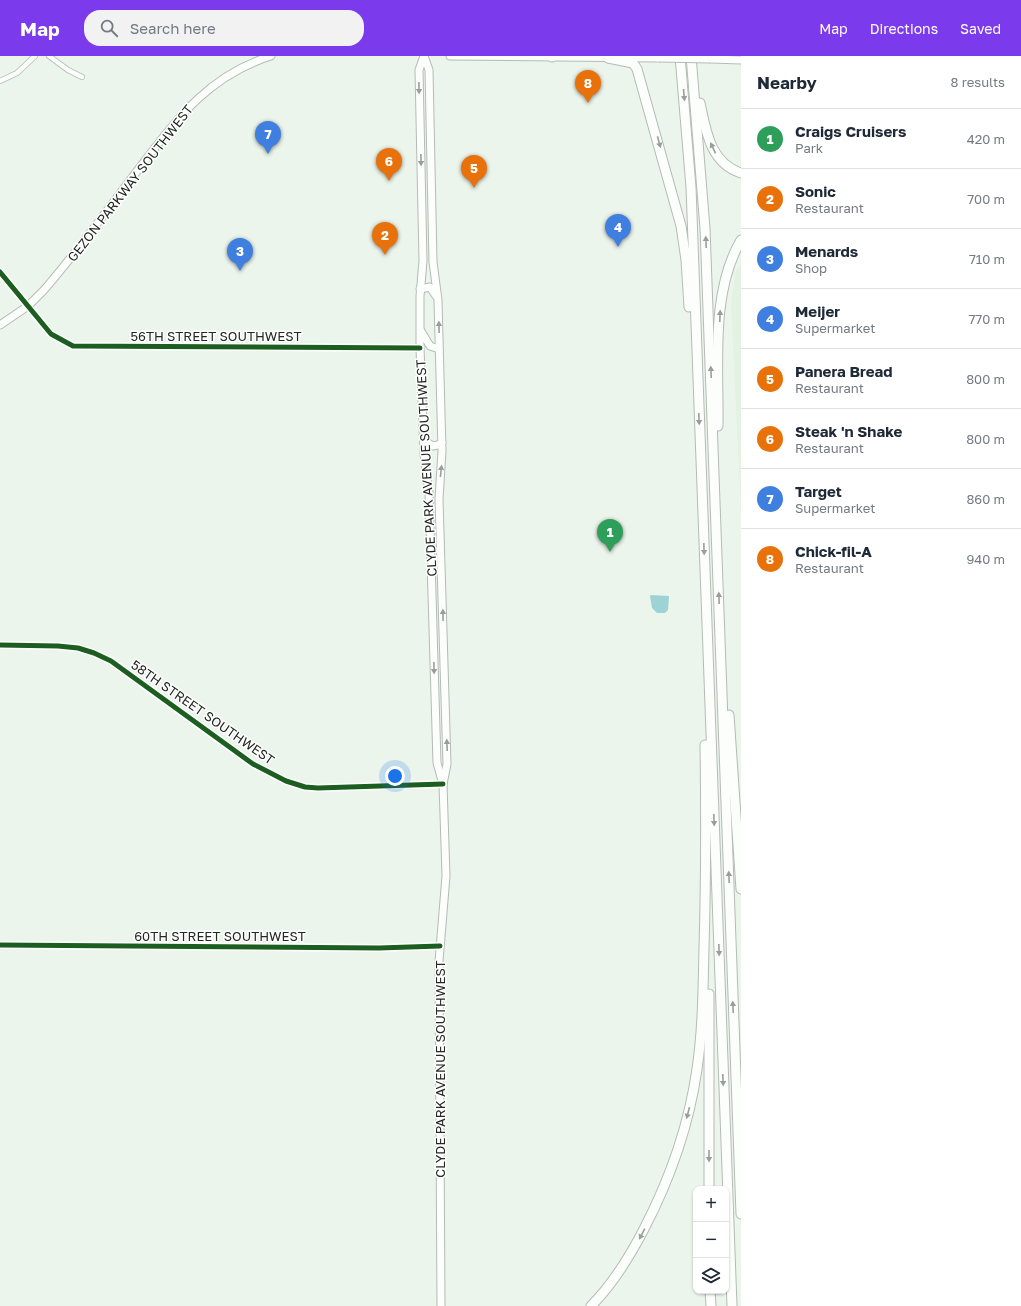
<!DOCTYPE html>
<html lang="en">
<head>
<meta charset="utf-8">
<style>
  body { margin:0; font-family:"Golos Text",sans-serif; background:#f2f2f3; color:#1f2937 }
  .controls { position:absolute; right:12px; bottom:12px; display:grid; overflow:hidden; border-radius:8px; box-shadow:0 1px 3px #0004 }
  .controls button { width:36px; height:36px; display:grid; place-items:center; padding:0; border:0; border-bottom:1px solid #e0e1e3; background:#fff; color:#1f2937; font:20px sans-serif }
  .you { position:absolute; left:395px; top:720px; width:14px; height:14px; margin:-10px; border:3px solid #fff; border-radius:50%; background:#1a73e8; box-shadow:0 0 0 6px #1a73e833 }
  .badge { display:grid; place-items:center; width:26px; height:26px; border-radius:50%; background:#7c3aed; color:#fff; font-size:13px; font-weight:700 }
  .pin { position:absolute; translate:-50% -33px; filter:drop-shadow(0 1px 2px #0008) }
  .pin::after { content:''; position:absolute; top:21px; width:14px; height:12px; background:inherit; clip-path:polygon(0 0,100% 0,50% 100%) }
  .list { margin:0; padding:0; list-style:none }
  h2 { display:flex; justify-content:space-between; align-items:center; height:52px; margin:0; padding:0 16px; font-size:17px }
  h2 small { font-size:13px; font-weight:400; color:#747a83 }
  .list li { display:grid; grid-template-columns:26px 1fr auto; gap:12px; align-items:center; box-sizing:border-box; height:60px; padding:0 16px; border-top:1px solid #e0e1e3 }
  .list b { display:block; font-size:15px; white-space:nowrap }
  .list p { margin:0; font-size:13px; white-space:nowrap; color:#747a83 }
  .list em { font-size:13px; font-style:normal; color:#747a83 }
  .icon { flex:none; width:22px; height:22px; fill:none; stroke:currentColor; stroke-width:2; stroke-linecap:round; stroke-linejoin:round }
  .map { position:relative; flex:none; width:741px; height:1250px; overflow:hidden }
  header { display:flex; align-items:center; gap:24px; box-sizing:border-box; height:56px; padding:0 20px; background:#7c3aed; color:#fff }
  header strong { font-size:19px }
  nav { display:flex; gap:22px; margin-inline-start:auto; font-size:14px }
  .search { width:280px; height:36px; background:#f2f2f3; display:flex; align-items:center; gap:10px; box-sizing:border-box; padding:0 14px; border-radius:16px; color:#747a83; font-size:15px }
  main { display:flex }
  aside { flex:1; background:#fff }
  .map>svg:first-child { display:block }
  .built { fill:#e2f3e2 }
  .water { fill:#9cd3d4 }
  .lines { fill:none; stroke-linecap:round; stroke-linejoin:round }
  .minor-casing { stroke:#b4bbb4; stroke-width:6 }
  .secondary-casing { stroke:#b4bbb4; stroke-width:9 }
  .motorway-casing { stroke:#b4bbb4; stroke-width:11 }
  .minor { stroke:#fcfefc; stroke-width:4.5 }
  .secondary { stroke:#fcfefc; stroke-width:7 }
  .motorway { stroke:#fcfefc; stroke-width:9 }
  .secondary-bridge-casing { stroke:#b4bbb4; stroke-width:9; stroke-linecap:butt }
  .secondary-bridge { stroke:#fcfefc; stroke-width:7 }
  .cycleway-casing { stroke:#fff; stroke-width:8 }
  .cycleway { stroke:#1b5e20; stroke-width:5 }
  .oneway { fill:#9a9e9a }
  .labels { text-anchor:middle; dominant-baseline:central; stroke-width:3; stroke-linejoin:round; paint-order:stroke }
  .street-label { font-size:13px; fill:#222822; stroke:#fff }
</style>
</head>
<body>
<header>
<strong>Map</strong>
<div class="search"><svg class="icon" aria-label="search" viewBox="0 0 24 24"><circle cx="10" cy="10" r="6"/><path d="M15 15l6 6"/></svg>Search here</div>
<nav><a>Map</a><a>Directions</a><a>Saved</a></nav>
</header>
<main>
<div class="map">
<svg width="741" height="1250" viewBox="0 0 741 1250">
  <rect width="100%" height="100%" fill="#ecf5ec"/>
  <path class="built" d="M 741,207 L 741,457 L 731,249 L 735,217 Z"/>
  <path class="water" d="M 651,539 L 669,540 L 668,554 L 665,557 L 657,557 L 652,552 L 650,540 Z"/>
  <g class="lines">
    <g class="minor-casing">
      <g id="minor">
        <path d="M 49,0 L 68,14 L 82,21"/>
        <path d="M 0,25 L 17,17 L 35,0"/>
        <path d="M 0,216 L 51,278 L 73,290 L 420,292"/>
        <path d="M 0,589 L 58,590 L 78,592 L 94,597 L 111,605 L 253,708 L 286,725 L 305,731 L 318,732 L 443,728"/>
        <path d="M 0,889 L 379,892 L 440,890"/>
      </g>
    </g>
    <g class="secondary-casing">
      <g id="secondary">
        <path d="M 424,0 L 429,14 L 433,206 L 438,244 L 442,395 L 439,443 L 447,708 L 443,728 L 446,820 L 439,905 L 441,1250"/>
        <path d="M 424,0 L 419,14 L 423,205 L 420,240 L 420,292 L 424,398 L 429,437 L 437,707 L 443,728"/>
        <path d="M 450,0 L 659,2"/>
        <path d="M 711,3 L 741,4"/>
        <path d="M 420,233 L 430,231 L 436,240"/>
        <path d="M 0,269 L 28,250 L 44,234 C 76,197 105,157 134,119 C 174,67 206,20 271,0"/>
        <path d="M 421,275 L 430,290 L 439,293"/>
        <path d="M 424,379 L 428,387 L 433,390 L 438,389 L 442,386"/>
      </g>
    </g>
    <g class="motorway-casing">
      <g id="motorway">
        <path d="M 680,0 L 691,131 L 732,1250"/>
        <path d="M 691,0 L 705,172 L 741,1158"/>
        <path d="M 552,1 L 552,0"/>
        <path d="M 608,2 L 633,7 L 637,13 L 681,170 L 686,204 L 689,251"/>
        <path d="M 700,47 C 706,75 710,107 741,117"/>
        <path d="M 718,370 C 719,310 710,237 741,184"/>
        <path d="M 729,659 L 741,833"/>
        <path d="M 709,938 L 709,1133"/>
        <path d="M 710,1235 L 711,1250"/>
        <path d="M 591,1250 C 613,1228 630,1200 644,1173 C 670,1123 689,1069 697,1013 C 703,973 703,932 704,892 C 706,824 706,757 705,689"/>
      </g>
    </g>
    <use href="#minor" class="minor"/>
    <use href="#secondary" class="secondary"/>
    <use href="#motorway" class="motorway"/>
    <g class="secondary-bridge-casing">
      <path id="secondary-bridge" d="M 659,2 L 711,3"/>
    </g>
    <use href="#secondary-bridge" class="secondary-bridge"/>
    <g class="cycleway-casing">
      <g id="cycleway">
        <path d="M 0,216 L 51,278 L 73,290 L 420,292"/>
        <path d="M 0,589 L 58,590 L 78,592 L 94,597 L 111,605 L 253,708 L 286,725 L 305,731 L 318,732 L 443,728"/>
        <path d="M 0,889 L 379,892 L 440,890"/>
      </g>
    </g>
    <use href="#cycleway" class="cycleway"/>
  </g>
  <defs><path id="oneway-solid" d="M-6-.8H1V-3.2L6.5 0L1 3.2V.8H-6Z"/></defs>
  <g class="oneway">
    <use href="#oneway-solid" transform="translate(419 32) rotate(89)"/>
    <use href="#oneway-solid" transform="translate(684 39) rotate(85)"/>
    <use href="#oneway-solid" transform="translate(659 86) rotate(75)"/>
    <use href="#oneway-solid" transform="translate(713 92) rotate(-115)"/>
    <use href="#oneway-solid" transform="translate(421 104) rotate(89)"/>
    <use href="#oneway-solid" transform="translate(706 186) rotate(-92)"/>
    <use href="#oneway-solid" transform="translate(720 260) rotate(-88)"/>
    <use href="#oneway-solid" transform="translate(439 271) rotate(-91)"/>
    <use href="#oneway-solid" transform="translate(711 316) rotate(-92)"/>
    <use href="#oneway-solid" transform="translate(699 363) rotate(88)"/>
    <use href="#oneway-solid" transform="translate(441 415) rotate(-84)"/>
    <use href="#oneway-solid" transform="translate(704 493) rotate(88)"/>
    <use href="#oneway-solid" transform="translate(719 542) rotate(-92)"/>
    <use href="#oneway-solid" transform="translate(443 559) rotate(-91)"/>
    <use href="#oneway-solid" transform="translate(434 612) rotate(89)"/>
    <use href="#oneway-solid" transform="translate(447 689) rotate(-92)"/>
    <use href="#oneway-solid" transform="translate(714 764) rotate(88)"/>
    <use href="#oneway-solid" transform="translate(729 821) rotate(-92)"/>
    <use href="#oneway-solid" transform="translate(719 894) rotate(88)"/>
    <use href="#oneway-solid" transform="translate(733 951) rotate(-92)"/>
    <use href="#oneway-solid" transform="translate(723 1024) rotate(88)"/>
    <use href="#oneway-solid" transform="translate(688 1057) rotate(104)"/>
    <use href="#oneway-solid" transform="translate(709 1100) rotate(90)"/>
    <use href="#oneway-solid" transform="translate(642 1178) rotate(118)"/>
  </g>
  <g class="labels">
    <g class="street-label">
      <text transform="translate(130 127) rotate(-52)">GEZON PARKWAY SOUTHWEST</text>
      <text x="216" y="280">56TH STREET SOUTHWEST</text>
      <text transform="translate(426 412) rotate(-93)">CLYDE PARK AVENUE SOUTHWEST</text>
      <text transform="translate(203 656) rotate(35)">58TH STREET SOUTHWEST</text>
      <text x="220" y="880">60TH STREET SOUTHWEST</text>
      <text transform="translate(440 1013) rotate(-90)">CLYDE PARK AVENUE SOUTHWEST</text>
    </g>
  </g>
</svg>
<div class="controls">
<button>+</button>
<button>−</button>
<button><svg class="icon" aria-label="layers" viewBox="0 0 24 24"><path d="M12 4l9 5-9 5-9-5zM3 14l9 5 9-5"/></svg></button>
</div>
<div class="you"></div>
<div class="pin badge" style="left:610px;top:496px;background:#2e9e5b">1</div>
<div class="pin badge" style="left:385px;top:199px;background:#e8710a">2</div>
<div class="pin badge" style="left:240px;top:215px;background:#3f7fe0">3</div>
<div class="pin badge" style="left:618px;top:191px;background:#3f7fe0">4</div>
<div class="pin badge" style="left:474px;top:132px;background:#e8710a">5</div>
<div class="pin badge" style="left:389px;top:125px;background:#e8710a">6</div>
<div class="pin badge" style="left:268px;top:98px;background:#3f7fe0">7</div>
<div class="pin badge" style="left:588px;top:47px;background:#e8710a">8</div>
</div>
<aside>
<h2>Nearby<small>8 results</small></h2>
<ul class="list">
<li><span class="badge" style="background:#2e9e5b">1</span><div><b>Craigs Cruisers</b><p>Park</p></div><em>420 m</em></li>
<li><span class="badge" style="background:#e8710a">2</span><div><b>Sonic</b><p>Restaurant</p></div><em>700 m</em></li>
<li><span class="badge" style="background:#3f7fe0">3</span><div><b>Menards</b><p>Shop</p></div><em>710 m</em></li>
<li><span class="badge" style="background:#3f7fe0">4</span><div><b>Meijer</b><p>Supermarket</p></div><em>770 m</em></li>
<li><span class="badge" style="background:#e8710a">5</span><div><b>Panera Bread</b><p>Restaurant</p></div><em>800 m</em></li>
<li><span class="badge" style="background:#e8710a">6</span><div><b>Steak 'n Shake</b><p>Restaurant</p></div><em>800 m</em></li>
<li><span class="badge" style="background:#3f7fe0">7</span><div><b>Target</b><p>Supermarket</p></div><em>860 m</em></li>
<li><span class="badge" style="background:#e8710a">8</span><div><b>Chick-fil-A</b><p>Restaurant</p></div><em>940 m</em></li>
</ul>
</aside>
</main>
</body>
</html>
